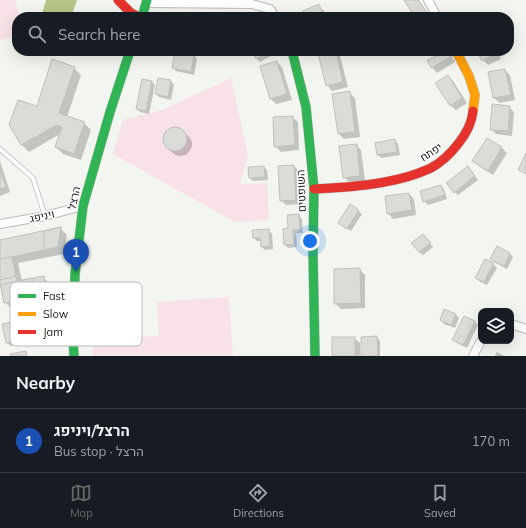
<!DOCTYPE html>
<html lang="en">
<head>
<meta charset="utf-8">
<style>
  body { margin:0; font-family:Mulish,Heebo,sans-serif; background:#242831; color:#f1f3f6 }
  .controls { position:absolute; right:12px; bottom:12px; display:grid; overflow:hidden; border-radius:8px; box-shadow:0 4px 16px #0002 }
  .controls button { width:36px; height:36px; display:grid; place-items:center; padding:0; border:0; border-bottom:1px solid #363941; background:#171b24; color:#f1f3f6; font:20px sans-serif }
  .you { position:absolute; left:310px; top:241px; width:14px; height:14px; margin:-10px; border:3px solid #fff; border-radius:50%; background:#1a73e8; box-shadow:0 0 0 6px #1a73e833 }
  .badge { display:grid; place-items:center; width:26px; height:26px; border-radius:50%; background:#676865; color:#fff; font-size:13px; font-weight:700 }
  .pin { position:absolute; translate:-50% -33px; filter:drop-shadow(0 1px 2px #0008) }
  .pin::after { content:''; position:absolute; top:21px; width:14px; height:12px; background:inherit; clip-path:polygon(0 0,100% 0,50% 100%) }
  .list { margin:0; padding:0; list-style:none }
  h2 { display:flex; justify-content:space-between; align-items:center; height:52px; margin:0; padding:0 16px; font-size:17px }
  h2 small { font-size:13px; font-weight:400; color:#9ea1a6 }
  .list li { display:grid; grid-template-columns:26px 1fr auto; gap:12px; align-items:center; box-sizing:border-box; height:64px; padding:0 16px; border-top:1px solid #363941 }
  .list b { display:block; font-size:15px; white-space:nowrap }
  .list p { margin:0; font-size:13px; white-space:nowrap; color:#9ea1a6 }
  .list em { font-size:13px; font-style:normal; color:#9ea1a6 }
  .icon { flex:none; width:22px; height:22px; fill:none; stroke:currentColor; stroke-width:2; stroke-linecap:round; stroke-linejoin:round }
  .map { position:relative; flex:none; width:526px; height:356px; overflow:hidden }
  .search { position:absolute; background:#171b24; box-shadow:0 4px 16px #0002; left:12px; right:12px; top:12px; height:44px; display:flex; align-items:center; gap:10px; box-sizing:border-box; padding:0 14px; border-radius:16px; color:#9ea1a6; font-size:15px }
  .sheet { height:116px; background:#171b24 }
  nav { display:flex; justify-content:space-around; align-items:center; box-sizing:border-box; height:56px; border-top:1px solid #363941; background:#171b24; font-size:11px; color:#9ea1a6 }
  nav a { display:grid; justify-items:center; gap:2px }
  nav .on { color:#676865 }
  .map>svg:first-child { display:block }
  .green { fill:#f9e2e7 }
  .water { fill:#b5c688 }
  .shadow { fill:#0003 }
  .building { fill:#dbdcd8; stroke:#c0c1be }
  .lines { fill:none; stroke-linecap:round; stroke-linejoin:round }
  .lane-casing { stroke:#bbbcb9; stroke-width:5.5 }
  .street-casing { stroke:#bbbcb9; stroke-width:10 }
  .fast-casing { stroke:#bbbcb9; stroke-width:10 }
  .slow-casing { stroke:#bbbcb9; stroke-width:10 }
  .jam-casing { stroke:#bbbcb9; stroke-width:10 }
  .lane { stroke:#fdfefd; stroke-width:4 }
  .street { stroke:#fdfefd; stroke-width:8 }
  .fast { stroke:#30b455; stroke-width:9 }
  .slow { stroke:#ff9f0a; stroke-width:9 }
  .jam { stroke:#e5322d; stroke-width:9 }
  .labels { text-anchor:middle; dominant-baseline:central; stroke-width:3; stroke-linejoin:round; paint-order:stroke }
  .street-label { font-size:11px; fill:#1b1c1a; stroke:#fff }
  .key { fill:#fff; stroke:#bbbbba; stroke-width:1 }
  .key-label { font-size:11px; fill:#1b1c1a }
</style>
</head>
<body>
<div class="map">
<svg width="526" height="356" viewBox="0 0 526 356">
  <rect width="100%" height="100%" fill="#f3f5f0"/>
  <g class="green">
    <path d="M 0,0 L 15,0 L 20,17 L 17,17 L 17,36 L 0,40 Z"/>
    <path d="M 231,78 L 248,155 L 240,184 L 267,183 L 269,220 L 235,222 L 113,154 L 123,120 L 162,110 Z"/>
    <path d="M 229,297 L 233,356 L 93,356 L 92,340 L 159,336 L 157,302 Z"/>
  </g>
  <path class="water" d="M 46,0 L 77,0 L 71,17 L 41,17 Z"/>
  <g class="shadow">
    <path d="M 405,0 L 419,0 L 429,17 L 416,17 Z"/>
    <path d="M 318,6 L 324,11 L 326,17 L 306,17 Z"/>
    <path d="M 253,51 L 280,51 L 260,62 L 257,59 Z"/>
    <path d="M 332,51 L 336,51 L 340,56 L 348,87 L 332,91 L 327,85 Z"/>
    <path d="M 434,51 L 449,51 L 455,62 L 437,73 L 432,67 L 428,61 L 437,56 Z"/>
    <path d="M 478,51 L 497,51 L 501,59 L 488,65 L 483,60 Z"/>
    <path d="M 176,52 L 194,55 L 197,59 L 194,75 L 176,71 L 173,68 Z"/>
    <path d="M 277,62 L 282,67 L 292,100 L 276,104 L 271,99 L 262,66 Z"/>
    <path d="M 74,68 L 81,75 L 67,117 L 84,123 L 91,130 L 81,160 L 63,154 L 56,147 L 60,134 L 29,152 L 22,145 L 11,125 L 37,107 Z"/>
    <path d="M 505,70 L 510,75 L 515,100 L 500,103 L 494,98 Z"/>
    <path d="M 448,76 L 453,81 L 467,103 L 456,110 L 450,105 Z"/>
    <path d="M 159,79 L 171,81 L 174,85 L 171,100 L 159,97 L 156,94 Z"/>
    <path d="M 143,80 L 152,82 L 155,85 L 149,114 L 140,112 L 137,109 Z"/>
    <path d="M 350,93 L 355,98 L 360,137 L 344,139 L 339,134 L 333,95 Z"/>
    <path d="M 509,107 L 514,112 L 512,136 L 496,134 L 491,129 Z"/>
    <path d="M 292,117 L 298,122 L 299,150 L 281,152 L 275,146 Z"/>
    <path d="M 174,127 L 181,129 L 190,138 L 192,142 L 192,146 L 191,149 L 186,155 L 178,156 L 174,154 L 165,146 L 163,142 L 164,134 L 166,131 Z"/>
    <path d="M 487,139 L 502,148 L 507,153 L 493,175 L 479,166 L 474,161 Z"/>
    <path d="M 395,140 L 398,144 L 400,155 L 381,158 L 378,155 L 376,144 Z"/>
    <path d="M 356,145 L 361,150 L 365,181 L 349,182 L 344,177 Z"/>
    <path d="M 0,161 L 10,192 L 0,196 Z"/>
    <path d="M 294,166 L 299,171 L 301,204 L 286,205 L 281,200 Z"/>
    <path d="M 264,167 L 267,170 L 268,180 L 253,181 L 250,178 Z"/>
    <path d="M 471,171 L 478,180 L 458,195 L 455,192 Z"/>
    <path d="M 441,186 L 444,189 L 447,199 L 428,205 L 424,201 Z"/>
    <path d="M 409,194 L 414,199 L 416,215 L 393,219 L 388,213 Z"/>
    <path d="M 350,205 L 362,214 L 351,231 L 339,223 Z"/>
    <path d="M 299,215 L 302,219 L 303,233 L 296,233 L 297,247 L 288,248 L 285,244 L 289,229 Z"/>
    <path d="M 60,228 L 67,235 L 64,254 L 18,263 L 22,281 L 43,277 L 50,284 L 54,301 L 12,309 L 5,302 L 0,277 L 0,241 Z"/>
    <path d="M 268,230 L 272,234 L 273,249 L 265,250 L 262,247 L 262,241 L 257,241 L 254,238 Z"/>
    <path d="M 426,238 L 433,247 L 423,255 L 419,252 Z"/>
    <path d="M 497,247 L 510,254 L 513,257 L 507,269 L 494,262 L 491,259 Z"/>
    <path d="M 485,260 L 493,264 L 497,268 L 487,285 L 479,281 L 476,277 Z"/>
    <path d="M 359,269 L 365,275 L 365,308 L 341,309 L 335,303 Z"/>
    <path d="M 455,314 L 459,318 L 455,328 L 444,324 L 441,320 Z"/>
    <path d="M 465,317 L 475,322 L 478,325 L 467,348 L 457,343 L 453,340 Z"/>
    <path d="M 17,322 L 20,326 L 24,343 L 11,346 L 7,343 Z"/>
    <path d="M 377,337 L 380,341 L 380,356 L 363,356 Z"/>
    <path d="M 354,338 L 360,343 L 360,356 L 333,356 Z"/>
    <path d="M 497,352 L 505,356 L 495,356 Z"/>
  </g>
  <g class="building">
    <path d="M 404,0 L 418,0 L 427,13 L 420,17 L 415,17 Z"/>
    <path d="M 319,4 L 324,17 L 305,17 L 303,11 Z"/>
    <path d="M 175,51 L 194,54 L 191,72 L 172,68 Z"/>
    <path d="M 252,51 L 272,51 L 256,59 Z"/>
    <path d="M 328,51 L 336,51 L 343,82 L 326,86 L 318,53 Z"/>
    <path d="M 433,51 L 448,51 L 451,57 L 431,68 L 427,60 L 436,56 Z"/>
    <path d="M 477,51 L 495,51 L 496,53 L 482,61 Z"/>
    <path d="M 52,59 L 75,67 L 59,113 L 85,122 L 74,154 L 55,147 L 62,127 L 57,125 L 21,145 L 9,125 L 18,100 L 37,106 Z"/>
    <path d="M 277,61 L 287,94 L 270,99 L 260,66 Z"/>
    <path d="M 505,69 L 511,95 L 493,98 L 488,72 Z"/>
    <path d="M 448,75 L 462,98 L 450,106 L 435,83 Z"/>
    <path d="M 158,78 L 171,80 L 168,97 L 155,94 Z"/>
    <path d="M 142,79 L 152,81 L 146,111 L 136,109 Z"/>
    <path d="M 350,91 L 355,132 L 338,134 L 332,94 Z"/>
    <path d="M 492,104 L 510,106 L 508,131 L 490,130 Z"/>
    <path d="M 293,116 L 295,145 L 274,147 L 273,117 Z"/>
    <circle cx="175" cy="139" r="12"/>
    <path d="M 487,138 L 502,147 L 488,171 L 472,161 Z"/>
    <path d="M 395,139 L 397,152 L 377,155 L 375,143 Z"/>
    <path d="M 357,144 L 360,176 L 343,178 L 339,146 Z"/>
    <path d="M 526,153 L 526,174 L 518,170 Z"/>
    <path d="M 294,165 L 296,200 L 280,201 L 278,166 Z"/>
    <path d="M 264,166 L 265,177 L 249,178 L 248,167 Z"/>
    <path d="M 468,166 L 475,176 L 454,193 L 446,183 Z"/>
    <path d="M 0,169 L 6,187 L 0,189 Z"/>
    <path d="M 441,185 L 445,195 L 423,202 L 420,191 Z"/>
    <path d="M 409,193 L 412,210 L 387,214 L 385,196 Z"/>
    <path d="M 350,204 L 359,210 L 347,229 L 338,223 Z"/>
    <path d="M 299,214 L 300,230 L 293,230 L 294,244 L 284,245 L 283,229 L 288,228 L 287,215 Z"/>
    <path d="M 61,227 L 58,247 L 12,257 L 17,281 L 44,276 L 47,294 L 4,303 L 0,282 L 0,240 Z"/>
    <path d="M 61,227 L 58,247 L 44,250 L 44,231 Z"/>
    <path d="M 269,229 L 270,246 L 261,247 L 260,238 L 253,238 L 252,230 Z"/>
    <path d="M 423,234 L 431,243 L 419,252 L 411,243 Z"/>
    <path d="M 497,246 L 510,253 L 504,266 L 490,259 Z"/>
    <path d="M 12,257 L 16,276 L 0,280 L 0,259 Z"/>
    <path d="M 485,259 L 494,263 L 484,282 L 475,278 Z"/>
    <path d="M 360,268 L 361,303 L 334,304 L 334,269 Z"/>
    <path d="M 32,278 L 35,296 L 26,298 L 23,280 Z"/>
    <path d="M 17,281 L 21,299 L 4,303 L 1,285 Z"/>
    <path d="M 444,309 L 456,314 L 451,325 L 440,320 Z"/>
    <path d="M 464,316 L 475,321 L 463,345 L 452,340 Z"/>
    <path d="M 17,321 L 21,340 L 6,343 L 2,324 Z"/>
    <path d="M 377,336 L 378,356 L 361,356 L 361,337 Z"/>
    <rect x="332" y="337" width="23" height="19"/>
    <path d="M 26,351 L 27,356 L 11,356 L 10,354 Z"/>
  </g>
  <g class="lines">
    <g class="lane-casing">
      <path id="lane" d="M 0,149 L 33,178 L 45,216"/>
    </g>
    <g class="street-casing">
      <g id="street">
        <path d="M 428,0 L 437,17"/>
        <path d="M 147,3 L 252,4 L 270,9 L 275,17"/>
        <path d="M 0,224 L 45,216 L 83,206"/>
        <path d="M 511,324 L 526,329"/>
        <path d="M 473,356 L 481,341"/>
      </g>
    </g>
    <g class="fast-casing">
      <g id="fast">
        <path d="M 142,17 L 147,0"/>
        <path d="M 292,51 L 306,107 L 314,189 L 313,253 L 315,356"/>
        <path d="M 74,356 L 73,338 L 75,274 L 83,206 L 110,112 L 130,51"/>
      </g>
    </g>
    <g class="slow-casing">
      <path id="slow" d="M 456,51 L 469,76 L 475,95 L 473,111"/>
    </g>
    <g class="jam-casing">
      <g id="jam">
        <path d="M 118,0 L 131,13 L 139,17"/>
        <path d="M 314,189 C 349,187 386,185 419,173 C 423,171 427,170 431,168 C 442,162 451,153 458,144 C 466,134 472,123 473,111"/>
      </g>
    </g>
    <use href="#lane" class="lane"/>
    <use href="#street" class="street"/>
    <use href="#fast" class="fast"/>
    <use href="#slow" class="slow"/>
    <use href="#jam" class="jam"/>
  </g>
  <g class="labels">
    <g class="street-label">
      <text transform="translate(431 152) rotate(-33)">יפתח</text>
      <text transform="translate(301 191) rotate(-92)">השופטים</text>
      <text transform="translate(74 198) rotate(-77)">הרצל</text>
      <text transform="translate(42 216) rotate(-12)">ויניפג</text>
    </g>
  </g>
  <rect x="10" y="282" width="132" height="64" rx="6" class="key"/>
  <rect x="18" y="294" width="18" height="4" fill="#30b455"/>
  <rect x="18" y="312" width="18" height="4" fill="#ff9f0a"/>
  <rect x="18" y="330" width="18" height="4" fill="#e5322d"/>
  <g class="key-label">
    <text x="43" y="300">Fast</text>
    <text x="43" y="318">Slow</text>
    <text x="43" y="336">Jam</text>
  </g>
</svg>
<div class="controls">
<button><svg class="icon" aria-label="layers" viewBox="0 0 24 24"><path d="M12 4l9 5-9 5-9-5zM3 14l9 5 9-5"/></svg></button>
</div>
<div class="you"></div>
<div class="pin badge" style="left:76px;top:272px;background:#1a4fb4">1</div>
<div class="search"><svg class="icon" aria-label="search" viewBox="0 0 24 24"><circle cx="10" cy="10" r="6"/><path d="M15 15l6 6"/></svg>Search here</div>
</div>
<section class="sheet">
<h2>Nearby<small></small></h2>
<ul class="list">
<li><span class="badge" style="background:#1a4fb4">1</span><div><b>הרצל/ויניפג</b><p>Bus stop · הרצל</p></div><em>170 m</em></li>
</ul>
</section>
<nav>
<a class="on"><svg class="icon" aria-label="map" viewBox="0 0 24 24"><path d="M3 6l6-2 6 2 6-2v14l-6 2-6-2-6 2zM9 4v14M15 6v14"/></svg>Map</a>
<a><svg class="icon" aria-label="directions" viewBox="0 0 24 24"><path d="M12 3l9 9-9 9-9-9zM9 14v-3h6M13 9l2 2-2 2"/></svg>Directions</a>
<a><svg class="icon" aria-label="saved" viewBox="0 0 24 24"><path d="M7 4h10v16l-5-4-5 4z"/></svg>Saved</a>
</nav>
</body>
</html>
